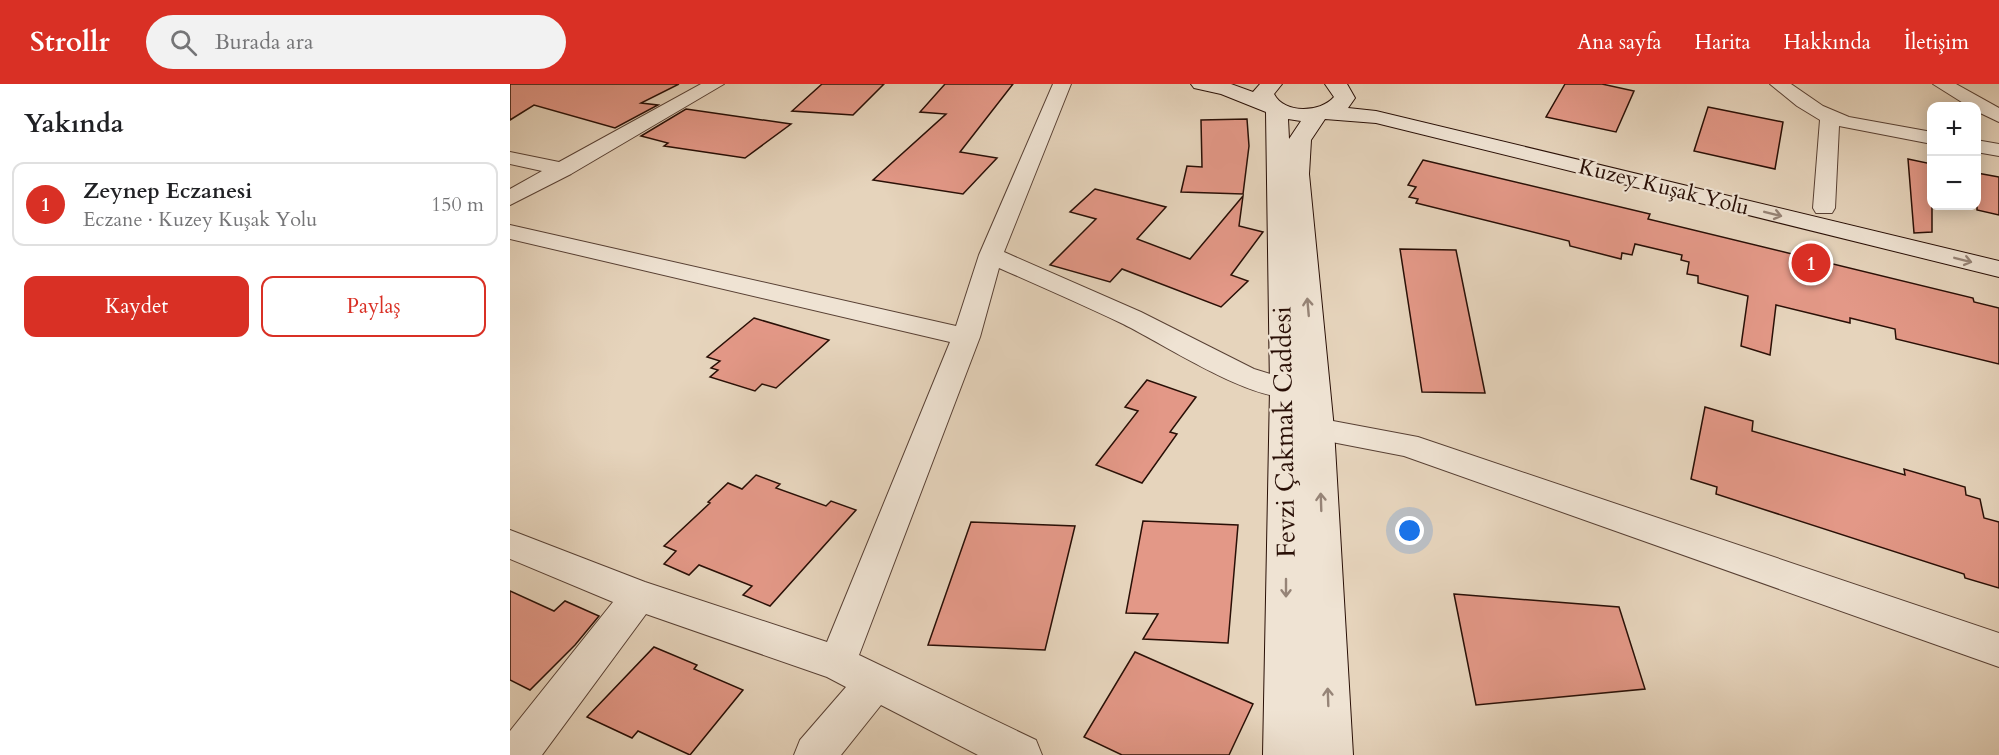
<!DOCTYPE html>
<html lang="tr">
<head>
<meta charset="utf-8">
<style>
  body { margin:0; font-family:Cardo,serif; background:#f2f2f2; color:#202124 }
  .controls { position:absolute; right:18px; top:18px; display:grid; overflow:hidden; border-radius:12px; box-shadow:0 3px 15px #0003 }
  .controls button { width:54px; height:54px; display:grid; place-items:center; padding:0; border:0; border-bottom:2px solid #e0e0e0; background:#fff; color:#202124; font:30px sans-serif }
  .you { position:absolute; left:900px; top:447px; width:21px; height:21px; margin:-15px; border:4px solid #fff; border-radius:50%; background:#1a73e8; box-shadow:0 0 0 9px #1a73e833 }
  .badge { display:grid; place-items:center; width:39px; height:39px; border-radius:50%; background:#d93025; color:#fff; font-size:20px; font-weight:700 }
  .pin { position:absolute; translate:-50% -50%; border:3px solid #fff; box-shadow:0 2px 6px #0006 }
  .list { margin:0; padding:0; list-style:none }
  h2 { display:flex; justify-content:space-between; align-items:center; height:78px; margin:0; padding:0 24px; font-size:26px }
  h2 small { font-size:20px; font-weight:400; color:#757577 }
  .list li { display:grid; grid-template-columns:39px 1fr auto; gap:18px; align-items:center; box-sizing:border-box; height:84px; margin:0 12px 12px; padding:0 12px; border:2px solid #e0e0e0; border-radius:12px }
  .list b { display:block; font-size:22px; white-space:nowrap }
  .list p { margin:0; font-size:20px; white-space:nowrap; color:#757577 }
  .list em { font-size:20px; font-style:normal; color:#757577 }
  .actions { display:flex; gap:12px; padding:18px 24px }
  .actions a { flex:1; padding:14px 0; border:2px solid #d93025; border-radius:12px; text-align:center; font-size:21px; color:#d93025 }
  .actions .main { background:#d93025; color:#fff }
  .icon { flex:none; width:33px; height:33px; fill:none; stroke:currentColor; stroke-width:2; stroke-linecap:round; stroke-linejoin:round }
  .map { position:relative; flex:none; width:1489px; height:671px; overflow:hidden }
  header { display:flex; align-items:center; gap:36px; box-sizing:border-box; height:84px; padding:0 30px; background:#d93025; color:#fff }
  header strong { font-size:28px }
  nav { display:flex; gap:33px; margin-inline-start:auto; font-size:21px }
  .search { width:420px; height:54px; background:#f2f2f2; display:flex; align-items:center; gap:15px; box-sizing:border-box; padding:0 21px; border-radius:33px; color:#757577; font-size:22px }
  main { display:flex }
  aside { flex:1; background:#fff }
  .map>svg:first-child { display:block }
  .building { fill:#e39887; stroke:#290f06; stroke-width:1.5 }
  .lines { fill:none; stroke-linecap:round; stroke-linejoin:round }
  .street-casing { stroke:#584034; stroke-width:2 }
  .secondary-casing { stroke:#290f06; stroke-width:2 }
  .street { fill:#efe3d3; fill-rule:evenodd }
  .secondary { fill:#efe3d3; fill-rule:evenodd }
  .oneway { stroke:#968477 }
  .labels { text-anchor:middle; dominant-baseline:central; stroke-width:4.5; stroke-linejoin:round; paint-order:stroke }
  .far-street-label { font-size:22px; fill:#290f06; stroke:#efe3d3 }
  .street-label { font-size:26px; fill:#290f06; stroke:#efe3d3 }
</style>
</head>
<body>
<header>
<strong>Strollr</strong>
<div class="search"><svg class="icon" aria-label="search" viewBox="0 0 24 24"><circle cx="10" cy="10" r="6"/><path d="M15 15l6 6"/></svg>Burada ara</div>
<nav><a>Ana sayfa</a><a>Harita</a><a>Hakkında</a><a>İletişim</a></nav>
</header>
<main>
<aside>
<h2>Yakında<small></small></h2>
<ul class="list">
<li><span class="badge">1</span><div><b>Zeynep Eczanesi</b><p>Eczane · Kuzey Kuşak Yolu</p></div><em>150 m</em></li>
</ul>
<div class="actions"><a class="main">Kaydet</a><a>Paylaş</a></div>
</aside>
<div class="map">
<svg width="1489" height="671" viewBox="0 0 1489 671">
  <rect width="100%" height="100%" fill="#e6d4bc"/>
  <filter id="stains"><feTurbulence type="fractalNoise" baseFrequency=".00333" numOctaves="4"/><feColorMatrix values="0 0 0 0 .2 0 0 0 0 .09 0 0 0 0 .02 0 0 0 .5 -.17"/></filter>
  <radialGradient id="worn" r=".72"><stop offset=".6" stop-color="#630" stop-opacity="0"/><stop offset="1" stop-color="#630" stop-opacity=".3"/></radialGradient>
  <g class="building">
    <path d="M 0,0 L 169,0 L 131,19 L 148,21 L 105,44 L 24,21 L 0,36 Z"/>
    <path d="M 312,0 L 374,0 L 343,31 L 282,27 Z"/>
    <path d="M 435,0 L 503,0 L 450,68 L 487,74 L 453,110 L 363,96 L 436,30 L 410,28 Z"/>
    <path d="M 1055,0 L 1092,0 L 1124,7 L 1106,48 L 1036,33 Z"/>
    <path d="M 1198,23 L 1273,38 L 1265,85 L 1184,67 Z"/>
    <path d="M 176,25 L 281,40 L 235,74 L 154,62 L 158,59 L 131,52 Z"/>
    <path d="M 737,35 L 739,62 L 733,110 L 671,108 L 677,82 L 692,83 L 691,36 Z"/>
    <path d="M 1398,75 L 1422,80 L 1422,148 L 1404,149 Z"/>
    <path d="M 913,76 L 1140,130 L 1138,135 L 1463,214 L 1464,218 L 1489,224 L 1489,280 L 1386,255 L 1385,245 L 1340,234 L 1340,239 L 1266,221 L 1260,271 L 1231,262 L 1238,212 L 1188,199 L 1188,192 L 1177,190 L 1179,178 L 1171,176 L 1172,171 L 1125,160 L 1122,171 L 1112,169 L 1111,175 L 1060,162 L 1059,157 L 906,119 L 908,115 L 899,113 L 906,103 L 898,101 Z"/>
    <path d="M 1467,89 L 1489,93 L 1489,131 L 1467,126 Z"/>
    <path d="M 585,105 L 656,123 L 627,155 L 680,175 L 733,112 L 729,142 L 753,148 L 721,191 L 738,197 L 711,223 L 612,185 L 600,198 L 540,181 L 586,135 L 560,128 Z"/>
    <path d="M 890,165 L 946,166 L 975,309 L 912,308 Z"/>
    <path d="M 244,234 L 319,256 L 266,304 L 252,300 L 245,307 L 200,293 L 208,286 L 201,284 L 210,277 L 197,273 Z"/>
    <path d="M 637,296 L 686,313 L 660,348 L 667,350 L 632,399 L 586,381 L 628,327 L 615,323 Z"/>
    <path d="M 1195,323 L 1243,337 L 1242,347 L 1395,391 L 1394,385 L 1455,403 L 1456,411 L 1470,415 L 1474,434 L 1489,438 L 1489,504 L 1455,494 L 1454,490 L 1206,410 L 1207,403 L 1181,395 Z"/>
    <path d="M 246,391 L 270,400 L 266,404 L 316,422 L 321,417 L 346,426 L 260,522 L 233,511 L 242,502 L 189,481 L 179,491 L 154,480 L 166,467 L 154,462 L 200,419 L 198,418 L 218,399 L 232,405 Z"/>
    <path d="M 633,437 L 728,441 L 718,559 L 633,555 L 648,530 L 616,529 Z"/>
    <path d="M 461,438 L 565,442 L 535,566 L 418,561 Z"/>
    <path d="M 0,507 L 44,527 L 55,517 L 89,532 L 65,561 L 20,606 L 0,596 Z"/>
    <path d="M 944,510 L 1109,523 L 1135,605 L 966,621 Z"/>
    <path d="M 144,563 L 187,581 L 184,585 L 233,606 L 180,671 L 128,647 L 122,654 L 77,633 Z"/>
    <path d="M 625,568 L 743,620 L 719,671 L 612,671 L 574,653 Z"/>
  </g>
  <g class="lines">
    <g class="street-casing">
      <g id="street">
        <path d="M 191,0 L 214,0 L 61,90 L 0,121 L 0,105 L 32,87 L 0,80 L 0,68 L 49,78 Z"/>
        <path d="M 543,0 L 561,0 L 494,168 L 631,228 L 744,285 L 786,298 L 790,305 L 786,312 C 748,323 649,257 611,239 C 571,220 530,202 489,184 L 470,253 L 349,571 L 526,656 L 532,671 L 468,671 L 371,621 L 331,671 L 284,671 L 290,656 L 336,603 L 317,593 L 136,530 L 32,671 L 0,671 L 0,647 L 103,518 L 0,475 L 0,446 L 135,498 L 317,558 L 440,258 L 0,155 L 0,141 L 446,242 L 469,171 Z"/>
        <path d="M 1260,0 L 1281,0 L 1313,22 L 1339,33 L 1422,48 L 1422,60 L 1329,42 L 1325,124 L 1322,129 L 1306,129 L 1303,124 L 1310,36 L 1287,22 Z"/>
        <path d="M 1423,0 L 1446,0 L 1489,24 L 1489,38 L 1466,27 L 1466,22 L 1458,22 Z"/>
        <path d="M 1466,56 L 1489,60 L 1489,72 L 1466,68 Z"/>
        <path d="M 807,334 L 908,353 L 1489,549 L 1489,583 L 894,372 L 796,353 L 792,345 L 796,337 Z"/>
      </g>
    </g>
    <g class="secondary-casing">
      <path id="secondary" d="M 681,0 L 721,0 L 743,8 L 750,0 L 772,0 L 764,10 C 774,30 810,29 824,13 L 815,0 L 837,0 L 845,14 L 838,24 L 866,27 L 1489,177 L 1489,193 L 866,39 L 815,35 L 801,56 L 799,90 L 824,345 L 843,671 L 753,671 L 760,305 L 756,28 L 711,10 L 684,4 ZM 778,35 L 791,37 L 779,55 Z"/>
    </g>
    <use href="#street" class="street"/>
    <use href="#secondary" class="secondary"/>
  </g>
  <defs><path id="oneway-shaft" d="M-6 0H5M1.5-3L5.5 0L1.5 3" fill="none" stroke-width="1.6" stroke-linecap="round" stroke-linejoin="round" transform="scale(1.5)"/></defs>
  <g class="oneway">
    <use href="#oneway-shaft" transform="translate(1263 130) rotate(14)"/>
    <use href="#oneway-shaft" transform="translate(1453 176) rotate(14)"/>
    <use href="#oneway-shaft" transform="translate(798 223) rotate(-95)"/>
    <use href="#oneway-shaft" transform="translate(811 418) rotate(-92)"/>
    <use href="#oneway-shaft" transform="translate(776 504) rotate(90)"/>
    <use href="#oneway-shaft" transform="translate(818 613) rotate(-92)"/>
  </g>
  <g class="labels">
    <g class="far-street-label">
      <text transform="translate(1154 103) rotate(14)">Kuzey Kuşak Yolu</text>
    </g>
    <g class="street-label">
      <text transform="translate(774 348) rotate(-91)">Fevzi Çakmak Caddesi</text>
    </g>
  </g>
  <rect width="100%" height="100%" filter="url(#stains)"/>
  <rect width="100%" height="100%" fill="url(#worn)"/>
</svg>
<div class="controls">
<button>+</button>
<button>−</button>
</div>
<div class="you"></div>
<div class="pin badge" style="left:1301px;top:179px">1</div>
</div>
</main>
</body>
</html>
